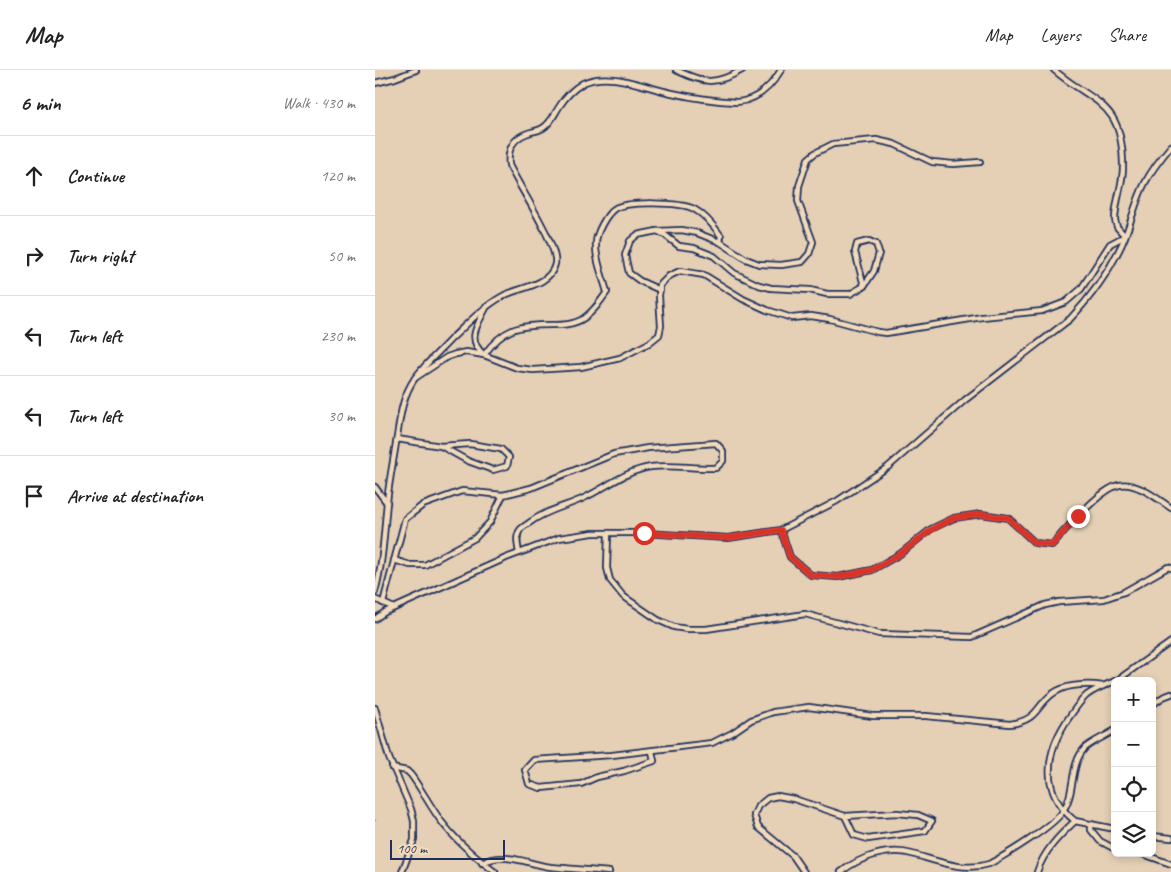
<!DOCTYPE html>
<html lang="en">
<head>
<meta charset="utf-8">
<style>
  body { margin:0; font-family:Caveat,sans-serif; background:#f2f2f2; color:#222 }
  .controls { position:absolute; right:15px; bottom:15px; display:grid; overflow:hidden; border-radius:8px; box-shadow:0 2px 8px #0003 }
  .controls button { width:45px; height:45px; display:grid; place-items:center; padding:0; border:0; border-bottom:1px solid #e0e0e0; background:#fff; color:#222; font:25px sans-serif }
  .scale { position:absolute; left:15px; bottom:12px; width:115px; box-sizing:border-box; padding-left:5px; border:2px solid #1b2f5e; border-top:0; font-size:14px; line-height:18px; white-space:nowrap; color:#1b2f5e; -webkit-text-stroke:4px #f2daba; paint-order:stroke }
  .stop { position:absolute; width:15px; height:15px; margin:-11px; border:4px solid #d93025; border-radius:50%; background:#fff }
  .stop.end { background:#d93025; border-color:#fff; box-shadow:0 1px 5px #0008 }
  .list { margin:0; padding:0; list-style:none }
  h2 { display:flex; justify-content:space-between; align-items:center; height:65px; margin:0; padding:0 20px; font-size:21px }
  h2 small { font-size:16px; font-weight:400; color:#767676 }
  .list li { display:grid; grid-template-columns:32px 1fr auto; gap:15px; align-items:center; box-sizing:border-box; height:80px; padding:0 20px; border-top:1px solid #e0e0e0 }
  .list b { display:block; font-size:19px; white-space:nowrap }
  .list em { font-size:16px; font-style:normal; color:#767676 }
  .icon { flex:none; width:28px; height:28px; fill:none; stroke:currentColor; stroke-width:2; stroke-linecap:round; stroke-linejoin:round }
  .map { position:relative; flex:none; width:796px; height:802px; overflow:hidden }
  header { display:flex; align-items:center; gap:30px; box-sizing:border-box; height:70px; padding:0 25px; background:#fff; border-bottom:1px solid #e0e0e0 }
  header strong { font-size:24px }
  nav { display:flex; gap:28px; margin-inline-start:auto; font-size:18px }
  main { display:flex }
  aside { flex:1; background:#fff }
  .map>svg:first-child { display:block }
  .lines { fill:none; stroke-linecap:round; stroke-linejoin:round }
  .service-casing { stroke:#1b2f5e; stroke-width:8 }
  .path { stroke:#1b2f5e; stroke-width:1; stroke-dasharray:1 4; stroke-linecap:butt }
  .service { stroke:#f2daba; stroke-width:4.5 }
  .route { stroke:#d93025; stroke-width:6 }
</style>
</head>
<body>
<header>
<strong>Map</strong>
<nav><a>Map</a><a>Layers</a><a>Share</a></nav>
</header>
<main>
<aside>
<h2>6 min<small>Walk · 430 m</small></h2>
<ul class="list">
<li><svg class="icon" aria-label="ahead" viewBox="0 0 24 24"><path d="M12 20V5M6 11l6-6 6 6"/></svg><div><b>Continue</b></div><em>120 m</em></li>
<li><svg class="icon" aria-label="right" viewBox="0 0 24 24"><path d="M7 20v-9h11M14 6l5 5-5 5"/></svg><div><b>Turn right</b></div><em>50 m</em></li>
<li><svg class="icon" aria-label="left" viewBox="0 0 24 24"><path d="M17 20v-9H6M10 6l-5 5 5 5"/></svg><div><b>Turn left</b></div><em>230 m</em></li>
<li><svg class="icon" aria-label="left" viewBox="0 0 24 24"><path d="M17 20v-9H6M10 6l-5 5 5 5"/></svg><div><b>Turn left</b></div><em>30 m</em></li>
<li><svg class="icon" aria-label="arrive" viewBox="0 0 24 24"><path d="M6 21V4h12l-3 4 3 4H6"/></svg><div><b>Arrive at destination</b></div></li>
</ul>
</aside>
<div class="map">
<svg width="796" height="802" viewBox="0 0 796 802">
  <rect width="100%" height="100%" fill="#e5d0b5"/>
  <filter id="ink" filterUnits="userSpaceOnUse"><feTurbulence type="fractalNoise" baseFrequency=".02" numOctaves="2"/><feDisplacementMap in="SourceGraphic" scale="10" xChannelSelector="R" yChannelSelector="G"/><feConvolveMatrix kernelMatrix="1 2 1 2 8 2 1 2 1" color-interpolation-filters="sRGB"/></filter>
  <g filter="url(#ink)">
    <g class="lines">
      <g class="service-casing">
        <g id="service">
          <path d="M 301,0 C 329,13 339,16 367,0"/>
          <path d="M 0,13 L 20,8 L 41,0"/>
          <path d="M 282,161 L 307,160 L 322,163 L 345,172 L 371,189 L 384,194 L 406,195 L 427,192 L 434,184 L 438,172 L 423,131 L 424,116 L 433,89 L 440,83 L 458,74 L 501,70 L 519,74 L 557,92 L 578,94 L 605,92"/>
          <path d="M 285,220 L 265,211 L 254,203 L 250,185 L 255,171 L 262,165 L 282,161 L 290,165 L 304,176 L 319,178 L 339,186 L 359,203 L 384,215 L 396,218 L 435,220 L 452,224 L 475,224 L 489,216 L 499,201 L 504,183 L 501,174 L 494,171 L 482,174 L 480,182 L 489,216"/>
          <path d="M 111,238 C 102,256 91,269 109,285 C 128,258 144,255 176,255 C 187,255 199,255 209,248 C 219,241 225,232 232,222 C 228,207 220,189 221,173 C 221,163 231,145 239,139 C 251,131 306,132 319,139 C 330,145 339,156 346,166 L 345,172"/>
          <path d="M 40,308 L 72,287 L 81,284 L 91,282 L 109,285 L 142,298 L 158,300 L 206,297 L 245,288 L 274,273 L 284,265 L 286,256 L 284,226 L 285,215 L 294,206 L 305,201 L 329,205 L 368,229 L 392,240 L 417,248 L 436,246 L 455,249 L 503,262 L 511,263 L 607,247 L 667,241 L 691,232 L 706,219 L 735,174 L 750,166 L 742,157 L 740,150 C 740,132 748,115 748,97 C 748,31 720,35 679,0"/>
          <path d="M 22,369 L 66,376 L 95,374 L 126,379 L 134,387 L 132,396 L 118,400 L 93,391 L 66,376"/>
          <path d="M 0,417 L 12,433"/>
          <path d="M 406,460 L 415,487 L 436,505 L 463,507 L 497,500 L 525,484 L 556,459 L 579,448 L 606,444 L 633,448 L 660,473 L 677,475 C 690,460 725,419 744,415 C 761,411 783,429 796,438"/>
          <path d="M 233,463 L 232,498 L 235,510 L 248,526 L 283,550 L 299,557 L 312,559 L 331,559 L 430,544 L 504,564 L 597,567 L 670,535 L 684,532 L 729,529 L 749,522 L 793,497 L 796,498"/>
          <path d="M 19,490 L 35,495 L 50,495 L 100,468 L 115,452 L 128,425"/>
          <path d="M 0,522 C 8,493 9,462 12,432 C 14,412 18,393 21,373 C 25,350 26,328 40,308 C 50,294 64,282 76,269 C 92,254 108,237 128,226 C 145,217 175,216 180,194 C 184,176 143,115 134,95 C 132,80 138,68 153,63 C 159,61 163,61 168,58 C 176,53 179,45 184,37 C 190,27 198,19 208,13 C 235,0 270,18 297,23 C 319,28 341,31 362,32 C 383,30 396,17 406,0"/>
          <path d="M 0,529 L 19,538"/>
          <path d="M 8,533 L 30,449 L 48,435 L 87,421 L 128,425 L 156,418 L 239,384 L 273,378 L 341,373 L 348,381 L 348,391 L 341,398 C 319,399 297,394 276,397 C 250,401 232,417 209,428 C 190,437 171,440 154,453 C 151,455 146,458 145,460 C 140,467 143,476 144,483"/>
          <path d="M 0,549 L 10,542 L 131,488 L 184,468 L 218,463 L 269,463 L 353,468 L 406,460 L 462,431 L 513,397 L 590,330 L 695,249 C 716,227 734,202 747,174 C 756,154 760,132 770,113 C 777,99 786,88 796,76"/>
          <path d="M 741,611 L 796,572"/>
          <path d="M 777,635 L 788,627 L 796,624"/>
          <path d="M 0,638 L 14,688 L 36,739 L 39,751 L 39,770 L 27,802"/>
          <path d="M 277,681 L 279,691 L 249,701 L 222,707 L 206,714 L 166,718 L 154,714 L 150,700 L 159,690 L 237,685 L 337,673 L 357,663 L 376,650 L 398,642 L 434,637 L 498,646 L 551,646 L 635,654 C 666,650 660,633 682,621 C 694,614 715,614 728,616"/>
          <path d="M 17,698 L 32,701 L 36,705 C 47,720 55,736 66,751 C 81,771 100,787 120,802"/>
          <path d="M 700,751 L 740,759"/>
          <path d="M 716,754 L 716,760 L 725,771 L 740,779"/>
          <path d="M 777,766 L 796,768"/>
          <path d="M 765,783 L 796,794"/>
          <path d="M 107,793 C 129,781 153,794 176,797 C 195,799 215,800 234,802"/>
          <path d="M 429,802 L 418,786 L 383,757 L 379,745 L 383,736 L 393,728 L 403,726 L 419,729 L 470,746 L 522,743 L 543,745 L 557,751 L 550,761 L 493,769 L 479,765 L 470,746"/>
          <path d="M 466,802 C 485,787 514,777 537,784 C 563,791 588,802 614,794 C 631,785 679,756 688,741 C 701,722 694,695 710,678 C 718,671 731,666 740,660"/>
          <path d="M 662,802 C 669,781 684,766 700,751 C 664,722 670,681 695,646 C 700,639 705,631 712,625 C 720,619 730,615 740,611"/>
        </g>
      </g>
      <path class="path" d="M 0,750 L 1,752"/>
      <use href="#service" class="service"/>
    </g>
  </g>
  <g class="lines" filter="url(#ink)">
    <path class="route" d="M 269,463 L 352,468 L 406,460 L 415,487 L 436,505 L 463,507 L 497,500 L 525,484 L 556,460 L 579,448 L 606,444 L 633,448 L 660,473 L 677,475 L 703,446"/>
  </g>
</svg>
<div class="controls">
<button>+</button>
<button>−</button>
<button><svg class="icon" aria-label="locate" viewBox="0 0 24 24"><circle cx="12" cy="12" r="6"/><path d="M12 2v4M12 18v4M2 12h4M18 12h4"/></svg></button>
<button><svg class="icon" aria-label="layers" viewBox="0 0 24 24"><path d="M12 4l9 5-9 5-9-5zM3 14l9 5 9-5"/></svg></button>
</div>
<div class="scale">100 m</div>
<div class="stop" style="left:269px;top:463px"></div>
<div class="stop end" style="left:703px;top:446px"></div>
</div>
</main>
</body>
</html>
